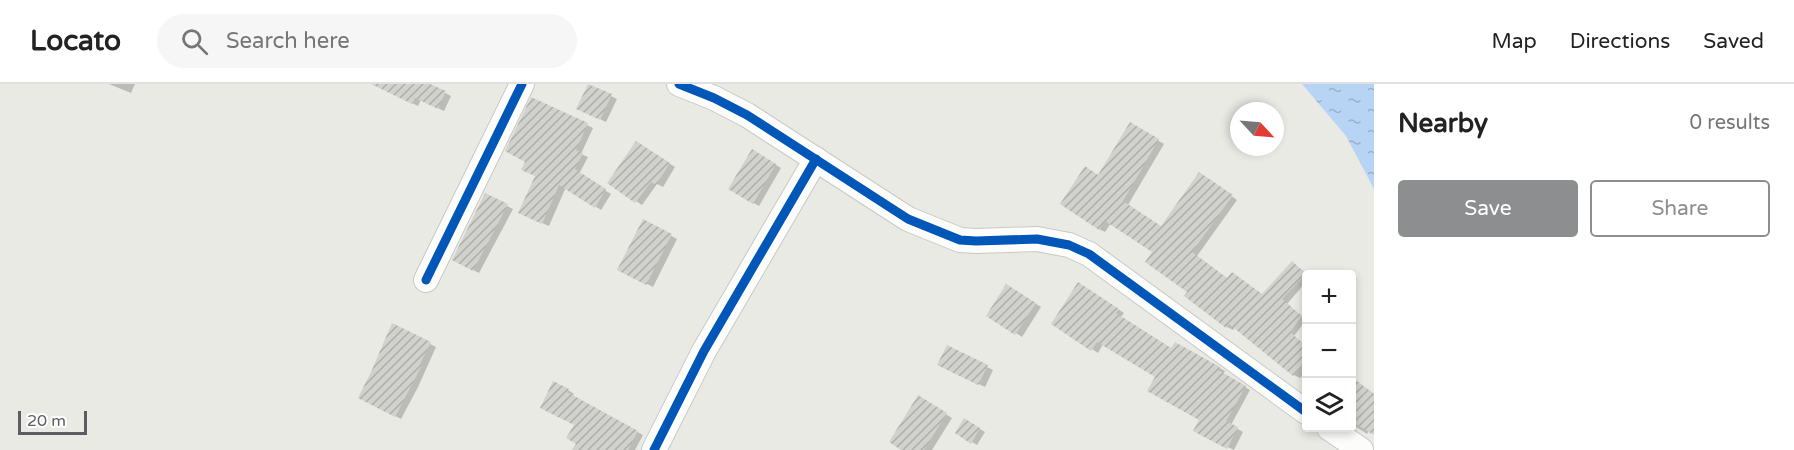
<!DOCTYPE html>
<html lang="en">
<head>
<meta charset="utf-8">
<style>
  body { margin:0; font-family:"Varela Round",sans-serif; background:#f6f6f6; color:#222 }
  .controls { position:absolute; right:18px; bottom:18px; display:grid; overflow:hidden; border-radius:6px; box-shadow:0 3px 9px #0003 }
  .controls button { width:54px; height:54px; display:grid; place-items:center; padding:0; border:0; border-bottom:2px solid #e0e0e0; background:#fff; color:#222; font:30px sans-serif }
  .compass { position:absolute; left:1230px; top:18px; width:54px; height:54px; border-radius:50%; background:#fff; box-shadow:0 3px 9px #0003; rotate:116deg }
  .scale { position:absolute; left:18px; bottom:15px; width:69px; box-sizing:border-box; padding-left:6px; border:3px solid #5b5d63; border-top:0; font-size:16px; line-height:21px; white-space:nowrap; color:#5b5d63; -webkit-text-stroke:4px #fff; paint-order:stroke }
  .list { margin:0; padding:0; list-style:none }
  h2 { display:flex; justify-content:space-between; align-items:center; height:78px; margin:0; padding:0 24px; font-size:26px }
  h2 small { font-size:20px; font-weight:400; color:#767676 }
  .actions { display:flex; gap:12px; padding:18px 24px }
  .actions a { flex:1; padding:14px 0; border:2px solid #8d8e90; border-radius:6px; text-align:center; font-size:21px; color:#8d8e90 }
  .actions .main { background:#8d8e90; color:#fff }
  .icon { flex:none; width:33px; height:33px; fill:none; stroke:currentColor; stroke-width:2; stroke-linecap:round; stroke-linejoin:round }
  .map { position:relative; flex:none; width:1374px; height:366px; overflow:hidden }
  header { display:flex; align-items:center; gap:36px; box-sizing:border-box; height:84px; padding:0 30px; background:#fff; border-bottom:2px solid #e0e0e0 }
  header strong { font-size:28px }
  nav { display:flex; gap:33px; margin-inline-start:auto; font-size:21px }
  .search { width:420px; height:54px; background:#f6f6f6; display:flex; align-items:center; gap:15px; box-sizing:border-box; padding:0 21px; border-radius:33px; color:#767676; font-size:22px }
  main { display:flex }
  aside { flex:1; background:#fff }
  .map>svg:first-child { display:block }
  .water { fill:url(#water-ripples) }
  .shadow { fill:#0003 }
  .building { fill:url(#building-hatch) }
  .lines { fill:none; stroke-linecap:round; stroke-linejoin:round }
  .minor-casing { stroke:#c8c8c7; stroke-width:26 }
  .minor { stroke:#fcfcfb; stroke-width:24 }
  .cycleway-casing { stroke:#fff; stroke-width:13 }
  .cycleway { stroke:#0057b8; stroke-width:9 }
</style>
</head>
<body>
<header>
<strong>Locato</strong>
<div class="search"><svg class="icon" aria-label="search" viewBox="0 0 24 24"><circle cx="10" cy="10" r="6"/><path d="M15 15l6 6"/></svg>Search here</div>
<nav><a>Map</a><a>Directions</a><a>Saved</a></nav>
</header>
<main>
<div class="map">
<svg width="1374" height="366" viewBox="0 0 1374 366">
  <defs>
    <pattern id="water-ripples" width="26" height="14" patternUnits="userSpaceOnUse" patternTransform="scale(1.5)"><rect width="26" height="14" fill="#b8d4f5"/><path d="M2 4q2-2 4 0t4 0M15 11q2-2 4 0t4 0" fill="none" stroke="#99afca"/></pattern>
    <pattern id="building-hatch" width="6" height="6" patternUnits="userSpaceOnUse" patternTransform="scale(1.5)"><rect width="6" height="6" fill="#d1d1ce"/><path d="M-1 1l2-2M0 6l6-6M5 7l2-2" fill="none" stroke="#adadab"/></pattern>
  </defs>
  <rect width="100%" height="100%" fill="#eaeae5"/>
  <path class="water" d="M 1302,0 L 1374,0 L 1374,105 L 1346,52 Z"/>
  <g class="shadow">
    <path d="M 109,0 L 135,0 L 131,9 Z"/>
    <path d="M 384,0 L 429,0 L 451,12 L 444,27 L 421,16 L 418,22 L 388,7 Z"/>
    <path d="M 589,1 L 617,15 L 606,38 L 584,27 Z"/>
    <path d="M 1130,40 L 1164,60 L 1128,121 L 1161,143 L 1205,93 L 1237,116 L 1197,172 L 1228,195 L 1263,212 L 1293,179 L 1307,190 L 1306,198 L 1287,220 L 1306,236 L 1294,252 L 1306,262 L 1306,292 L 1304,290 L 1300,294 L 1294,291 L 1235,243 L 1233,246 L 1227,243 L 1186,212 L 1189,208 L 1154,168 L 1111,139 L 1105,148 L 1099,145 L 1099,93 Z"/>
    <path d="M 587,41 L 593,44 L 581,70 L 588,73 L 579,90 L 611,110 L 601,126 L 566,103 L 549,142 L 526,132 Z"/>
    <path d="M 637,59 L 675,83 L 663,103 L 657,100 L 642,121 L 609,99 Z"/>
    <path d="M 752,67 L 781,84 L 759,122 L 730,105 Z"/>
    <path d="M 507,122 L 513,125 L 479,189 L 454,176 Z"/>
    <path d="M 644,137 L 677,155 L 653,203 L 619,185 Z"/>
    <path d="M 1007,202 L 1041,223 L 1022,253 L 988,231 Z"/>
    <path d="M 1084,203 L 1124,229 L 1121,233 L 1172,265 L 1175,260 L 1225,287 L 1223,290 L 1250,306 L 1231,341 L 1243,348 L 1234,366 L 1201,350 L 1201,335 L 1157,293 L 1103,260 L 1098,269 L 1053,239 Z"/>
    <path d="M 430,260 L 436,263 L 418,303 L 401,335 L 360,313 Z"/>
    <path d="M 947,263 L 993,286 L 985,303 L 942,282 Z"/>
    <path d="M 1352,294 L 1374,310 L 1374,349 L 1369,346 L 1367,350 L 1352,340 Z"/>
    <path d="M 568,306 L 574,310 L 572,312 L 643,351 L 635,366 L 574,366 L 578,359 L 576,341 L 547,327 Z"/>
    <path d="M 918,313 L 952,334 L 932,366 L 904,366 Z"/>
    <path d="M 965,336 L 985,348 L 977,361 L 957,349 Z"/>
  </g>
  <g class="building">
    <path d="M 371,0 L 430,0 L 446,7 L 438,25 L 415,14 L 412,20 Z"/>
    <path d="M 588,0 L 612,10 L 600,36 L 576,25 Z"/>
    <path d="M 531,13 L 588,39 L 576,66 L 583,69 L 575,85 L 606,105 L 595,124 L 559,101 L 542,140 L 518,129 L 535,92 L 521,86 L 525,78 L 505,67 Z"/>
    <path d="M 1130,38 L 1159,55 L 1123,117 L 1161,142 L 1199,88 L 1233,111 L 1192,168 L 1227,194 L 1232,188 L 1262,210 L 1292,177 L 1306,190 L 1282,215 L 1302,232 L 1290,248 L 1306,262 L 1306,276 L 1293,292 L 1229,240 L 1226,244 L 1184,212 L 1187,208 L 1145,178 L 1152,168 L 1105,137 L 1099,146 L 1060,120 L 1085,82 L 1098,91 Z"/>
    <path d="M 636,57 L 670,79 L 656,101 L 651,98 L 635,119 L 607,99 Z"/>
    <path d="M 752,65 L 776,80 L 753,120 L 728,105 Z"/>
    <path d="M 485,109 L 508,120 L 473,187 L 452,176 Z"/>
    <path d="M 643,135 L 672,150 L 646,201 L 617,186 Z"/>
    <path d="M 1078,198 L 1119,225 L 1116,229 L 1171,264 L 1175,258 L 1220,283 L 1218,286 L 1246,302 L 1226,337 L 1238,343 L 1227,365 L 1193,347 L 1199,336 L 1147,307 L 1155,293 L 1097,258 L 1091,267 L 1051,240 Z"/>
    <path d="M 1006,200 L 1036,219 L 1015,251 L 986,232 Z"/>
    <path d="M 392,239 L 431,258 L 420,280 L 422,281 L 395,333 L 358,314 L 371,288 Z"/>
    <path d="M 947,261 L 988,281 L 978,301 L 937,281 Z"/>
    <path d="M 1352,293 L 1374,310 L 1374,351 L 1352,338 Z"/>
    <path d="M 553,297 L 569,305 L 567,308 L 638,347 L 628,366 L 572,366 L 576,360 L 566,354 L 574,341 L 540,324 Z"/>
    <path d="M 918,311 L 947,329 L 924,366 L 901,366 L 889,358 Z"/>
    <path d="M 964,334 L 980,344 L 971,360 L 955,349 Z"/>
  </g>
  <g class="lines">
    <g class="minor-casing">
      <g id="minor">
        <path d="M 679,0 L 714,14 L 747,31 L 908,135 L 960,156 L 976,157 L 1037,155 L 1069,161 L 1089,170 L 1306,328"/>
        <path d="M 426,196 L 522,0"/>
        <path d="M 1329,344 L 1361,366"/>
        <path d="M 654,366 L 704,267 L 816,75"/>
      </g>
    </g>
    <use href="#minor" class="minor"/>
    <g class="cycleway-casing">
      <g id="cycleway">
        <path d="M 679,0 L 714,14 L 747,31 L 908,135 L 960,156 L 976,157 L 1037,155 L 1069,161 L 1089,170 L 1306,328"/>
        <path d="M 426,196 L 522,0"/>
        <path d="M 654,366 L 704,267 L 816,75"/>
      </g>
    </g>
    <use href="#cycleway" class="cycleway"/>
  </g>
</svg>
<div class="controls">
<button>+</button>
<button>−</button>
<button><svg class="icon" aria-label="layers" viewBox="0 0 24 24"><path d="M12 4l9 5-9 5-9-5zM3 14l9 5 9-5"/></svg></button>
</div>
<svg class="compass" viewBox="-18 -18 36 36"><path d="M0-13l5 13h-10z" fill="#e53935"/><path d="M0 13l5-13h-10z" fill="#767676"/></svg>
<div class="scale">20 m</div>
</div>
<aside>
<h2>Nearby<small>0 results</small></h2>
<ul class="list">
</ul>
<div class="actions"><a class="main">Save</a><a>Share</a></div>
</aside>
</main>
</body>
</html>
